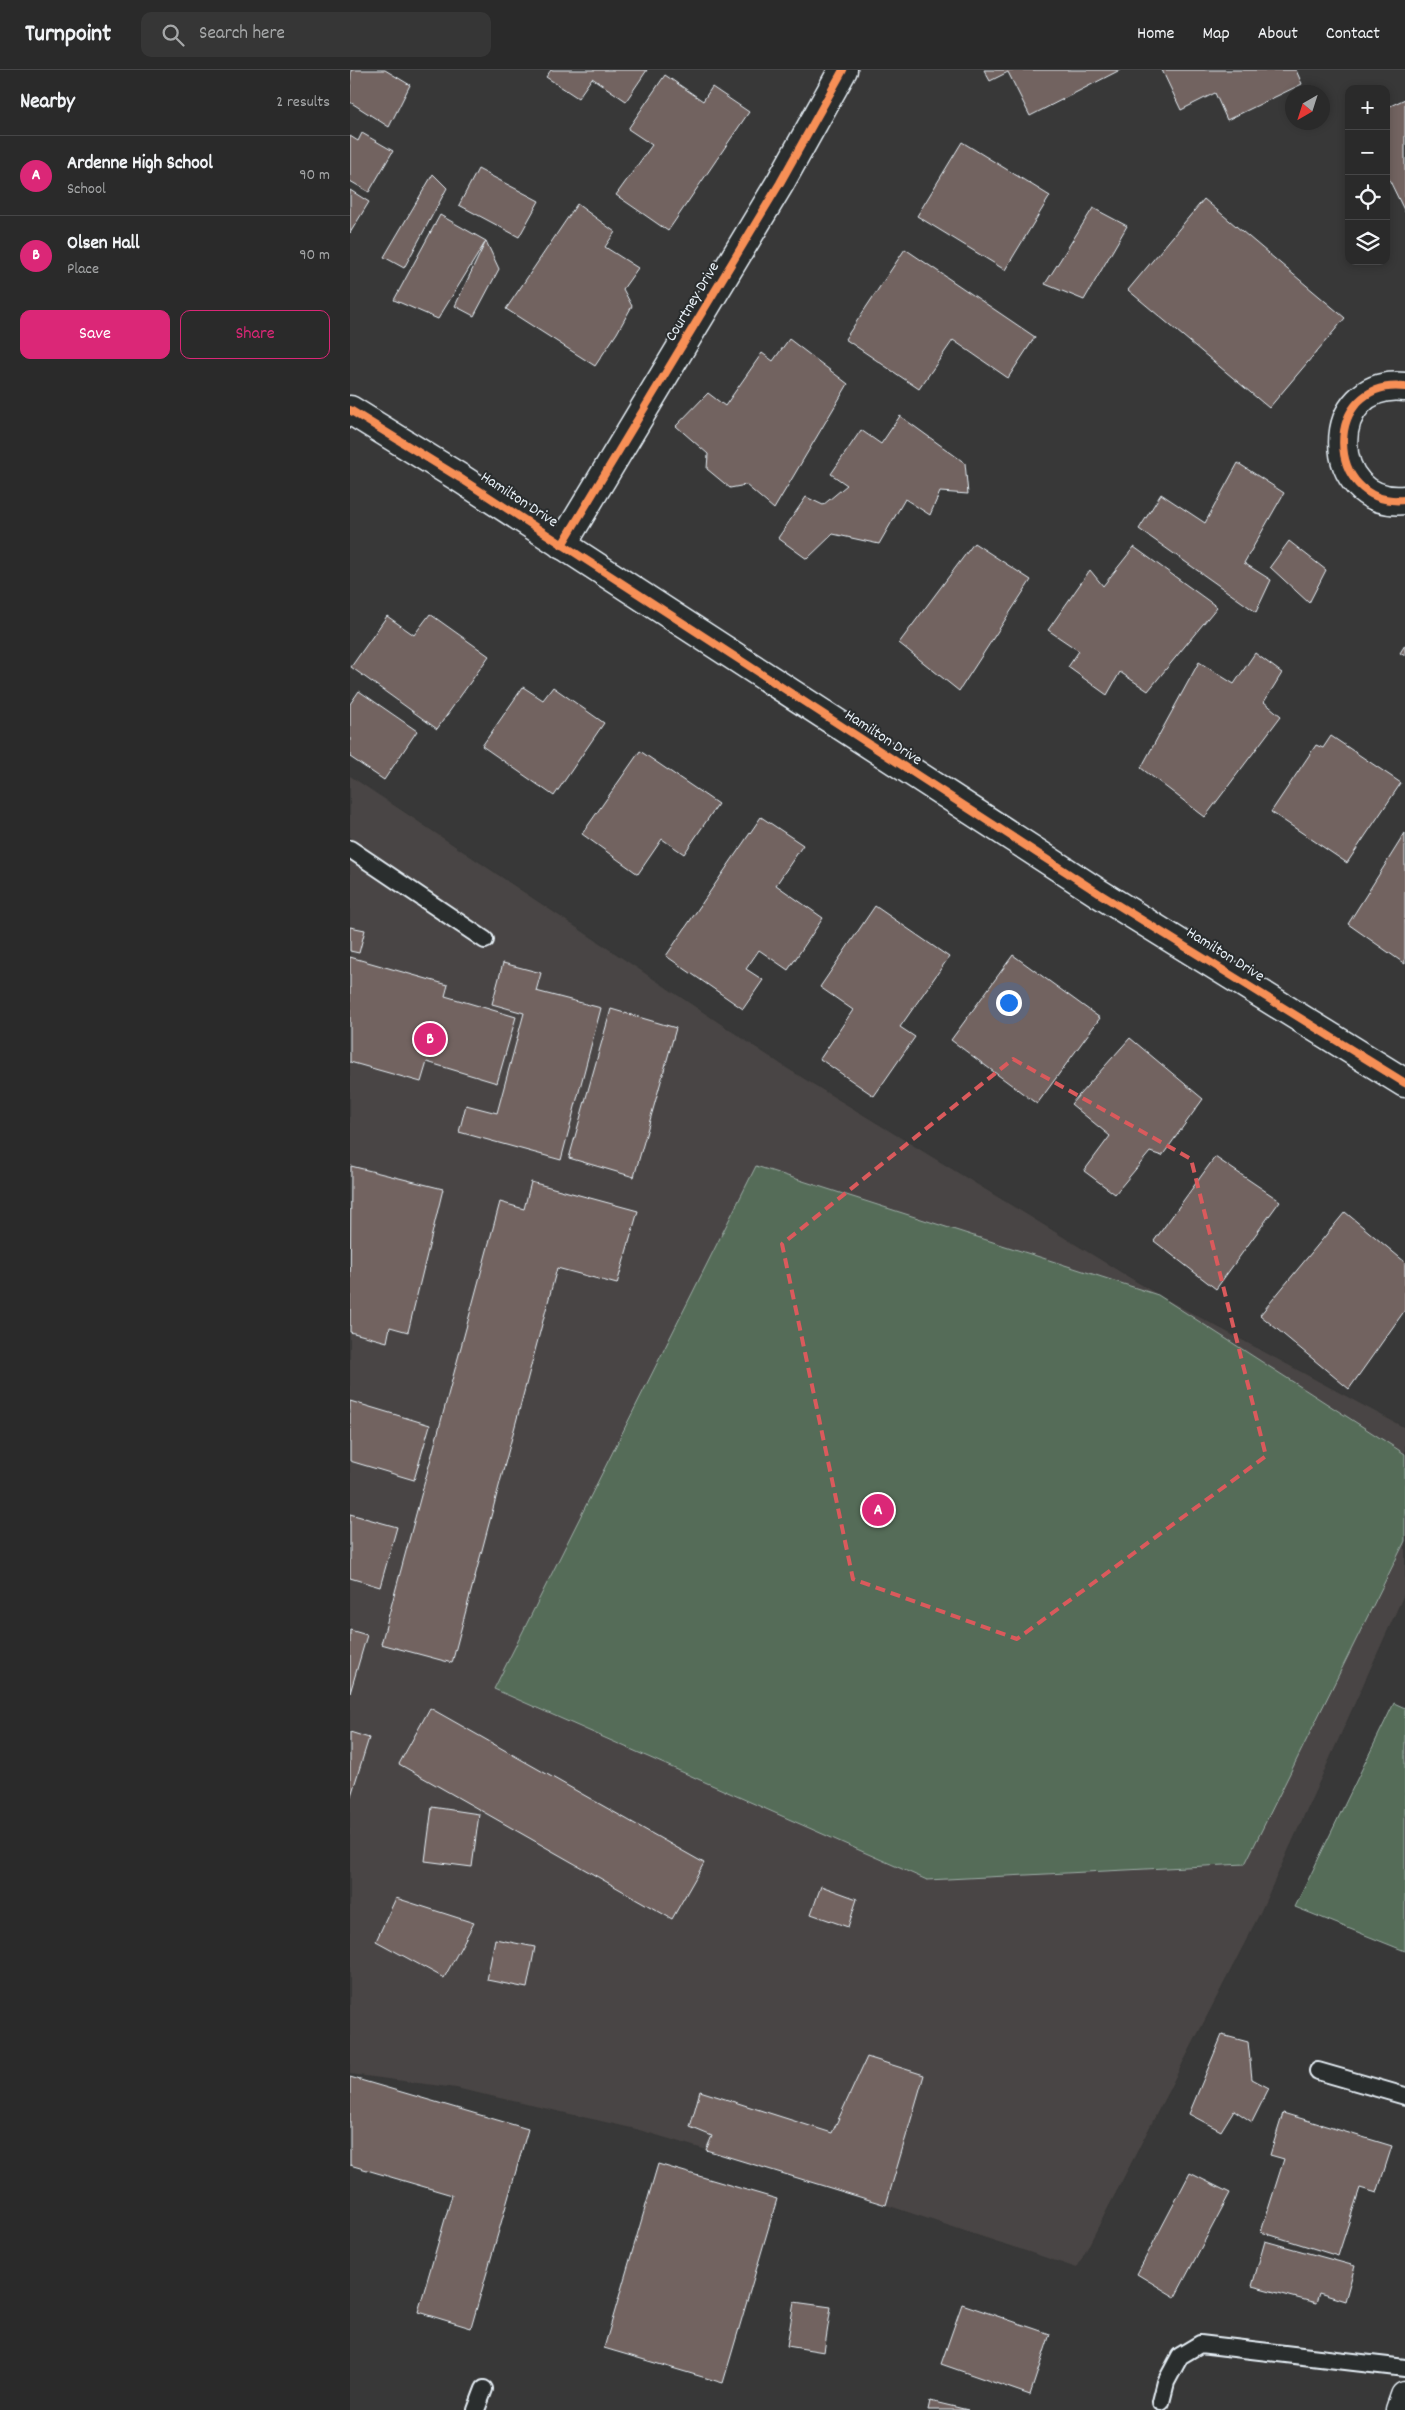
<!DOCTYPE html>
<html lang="en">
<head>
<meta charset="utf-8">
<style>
  body { margin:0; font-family:Dekko,sans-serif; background:#363636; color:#f1f3f6 }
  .controls { position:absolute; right:15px; top:15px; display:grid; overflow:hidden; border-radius:10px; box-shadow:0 2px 8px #0003 }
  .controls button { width:45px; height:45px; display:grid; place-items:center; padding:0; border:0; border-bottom:1px solid #464647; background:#2a2a2a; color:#f1f3f6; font:25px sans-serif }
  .compass { position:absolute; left:935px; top:15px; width:45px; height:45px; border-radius:50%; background:#2a2a2a; box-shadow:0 2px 8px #0003; rotate:219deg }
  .you { position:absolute; left:658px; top:932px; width:18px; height:18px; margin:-12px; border:4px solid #fff; border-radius:50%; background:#1a73e8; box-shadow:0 0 0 8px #1a73e833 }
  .badge { display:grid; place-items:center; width:32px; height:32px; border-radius:50%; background:#db2777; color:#fff; font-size:16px; font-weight:700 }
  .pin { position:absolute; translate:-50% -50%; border:2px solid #fff; box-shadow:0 1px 5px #0006 }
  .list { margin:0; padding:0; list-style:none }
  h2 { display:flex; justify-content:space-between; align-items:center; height:65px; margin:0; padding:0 20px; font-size:21px }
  h2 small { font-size:16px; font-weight:400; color:#a5a7a8 }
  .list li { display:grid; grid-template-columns:32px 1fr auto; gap:15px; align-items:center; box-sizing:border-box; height:80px; padding:0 20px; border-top:1px solid #464647 }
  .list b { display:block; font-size:19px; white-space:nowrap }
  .list p { margin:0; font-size:16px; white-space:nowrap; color:#a5a7a8 }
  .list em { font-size:16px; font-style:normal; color:#a5a7a8 }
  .actions { display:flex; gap:10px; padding:15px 20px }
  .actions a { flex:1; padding:11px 0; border:1px solid #db2777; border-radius:10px; text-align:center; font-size:18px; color:#db2777 }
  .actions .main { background:#db2777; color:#fff }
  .icon { flex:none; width:28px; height:28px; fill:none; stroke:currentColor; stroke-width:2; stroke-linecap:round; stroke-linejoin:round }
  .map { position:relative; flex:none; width:1055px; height:2340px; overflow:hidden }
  header { display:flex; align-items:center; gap:30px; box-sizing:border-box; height:70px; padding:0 25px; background:#2a2a2a; border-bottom:1px solid #464647 }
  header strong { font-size:24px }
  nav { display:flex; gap:28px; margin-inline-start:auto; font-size:18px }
  .search { width:350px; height:45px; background:#363636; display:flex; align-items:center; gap:12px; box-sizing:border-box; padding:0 18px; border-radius:10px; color:#a5a7a8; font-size:19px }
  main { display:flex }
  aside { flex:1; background:#2a2a2a }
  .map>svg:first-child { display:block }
  .built { fill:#494544 }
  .green { fill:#556c58; stroke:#9eaea8 }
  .building { fill:#726460; stroke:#e8f1f8 }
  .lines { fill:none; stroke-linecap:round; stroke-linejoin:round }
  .service-casing { stroke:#e8f1f8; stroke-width:20 }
  .minor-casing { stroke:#e8f1f8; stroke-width:31 }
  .service { stroke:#2a2d2e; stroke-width:16 }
  .minor { stroke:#2a2d2e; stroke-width:28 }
  .cycleway-casing { stroke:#2a2d2e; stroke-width:11 }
  .cycleway { stroke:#f78f57; stroke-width:8 }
  .marked { fill:none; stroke:#da5a5c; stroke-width:4; stroke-dasharray:10 6; stroke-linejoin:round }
  .labels { text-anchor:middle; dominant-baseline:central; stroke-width:4; stroke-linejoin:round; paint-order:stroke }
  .street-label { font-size:16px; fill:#e8f1f8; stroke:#2a2d2e }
</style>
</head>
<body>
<header>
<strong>Turnpoint</strong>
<div class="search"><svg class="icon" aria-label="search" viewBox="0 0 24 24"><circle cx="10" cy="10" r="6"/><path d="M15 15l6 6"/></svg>Search here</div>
<nav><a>Home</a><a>Map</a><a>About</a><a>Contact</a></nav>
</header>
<main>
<aside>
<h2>Nearby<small>2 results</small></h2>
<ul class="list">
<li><span class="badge">A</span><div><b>Ardenne High School</b><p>School</p></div><em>90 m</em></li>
<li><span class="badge">B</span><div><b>Olsen Hall</b><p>Place</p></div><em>90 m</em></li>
</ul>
<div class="actions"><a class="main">Save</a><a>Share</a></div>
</aside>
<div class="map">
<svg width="1055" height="2340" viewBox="0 0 1055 2340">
  <rect width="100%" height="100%" fill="#383838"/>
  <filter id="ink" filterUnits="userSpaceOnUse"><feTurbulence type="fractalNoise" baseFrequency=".02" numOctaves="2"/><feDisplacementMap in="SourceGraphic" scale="10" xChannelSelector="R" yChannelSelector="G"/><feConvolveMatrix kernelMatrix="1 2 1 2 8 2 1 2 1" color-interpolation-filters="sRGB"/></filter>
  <g filter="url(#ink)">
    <path class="built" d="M 0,706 L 438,999 L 808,1225 L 1055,1358 L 1055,1522 L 909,1845 L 727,2198 L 482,2117 L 286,2059 L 106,2018 L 0,2004 Z"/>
    <g class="green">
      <path d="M 406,1096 L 808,1225 L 1055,1384 L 1055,1471 L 895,1794 L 577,1810 L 144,1619 Z"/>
      <path d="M 1044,1633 L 1055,1638 L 1055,1881 L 945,1837 Z"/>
    </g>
    <g class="building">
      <path d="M 1,0 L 35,0 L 60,15 L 39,57 L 0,32 Z"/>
      <path d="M 201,0 L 297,0 L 276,31 L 242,8 L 228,28 L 196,7 Z"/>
      <path d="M 634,0 L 770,0 L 680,46 L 658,2 L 640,11 Z"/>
      <path d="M 812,0 L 946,0 L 952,14 L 877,50 L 865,23 L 831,40 Z"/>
      <path d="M 315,5 L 353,31 L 362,17 L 399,42 L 318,161 L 266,125 L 302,75 L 278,59 Z"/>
      <path d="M 1055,29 L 1055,142 L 1036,103 L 1036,38 Z"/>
      <path d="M 12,63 L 43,81 L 19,122 L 0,111 L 0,66 L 8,71 Z"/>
      <path d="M 612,72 L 700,126 L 655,200 L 567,146 Z"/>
      <path d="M 128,99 L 189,131 L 169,167 L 109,135 Z"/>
      <path d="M 83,104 L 97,118 L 54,198 L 34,187 Z"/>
      <path d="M 0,120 L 19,132 L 0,163 Z"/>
      <path d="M 854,129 L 995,248 L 919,338 L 778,220 Z"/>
      <path d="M 227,134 L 265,162 L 255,177 L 288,198 L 273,219 L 282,236 L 267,263 L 245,296 L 156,239 Z"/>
      <path d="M 743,138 L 777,156 L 734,230 L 695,214 Z"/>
      <path d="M 90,145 L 136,171 L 88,249 L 44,230 Z"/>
      <path d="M 136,171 L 149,199 L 124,246 L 105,236 Z"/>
      <path d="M 555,179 L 685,267 L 658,308 L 603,270 L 569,319 L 495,269 Z"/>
      <path d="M 439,269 L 498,314 L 424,439 L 396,415 L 380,418 L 357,399 L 358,384 L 326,356 L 358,323 L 375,336 L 412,283 L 423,291 Z"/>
      <path d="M 550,346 L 615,393 L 618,424 L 590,422 L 580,445 L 555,429 L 529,474 L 483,464 L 457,489 L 428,468 L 456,427 L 473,435 L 497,415 L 481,404 L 511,360 L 531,374 Z"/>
      <path d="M 888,393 L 934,423 L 894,493 L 921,510 L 906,542 L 789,459 L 811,424 L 855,453 Z"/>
      <path d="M 939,471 L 976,500 L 959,533 L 920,497 Z"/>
      <path d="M 624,473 L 681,510 L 609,621 L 549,573 Z"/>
      <path d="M 784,477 L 867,537 L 798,621 L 770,602 L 757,625 L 718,597 L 729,581 L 698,560 L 740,500 L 753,516 Z"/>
      <path d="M 80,544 L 139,586 L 87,659 L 1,597 L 37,546 L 64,565 Z"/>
      <path d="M 1055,575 L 1055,586 L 1050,583 Z"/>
      <path d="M 905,583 L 932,603 L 914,632 L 931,646 L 855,747 L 791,698 L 849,592 L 884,614 Z"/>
      <path d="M 173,617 L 193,630 L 203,617 L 254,653 L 204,726 L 132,676 Z"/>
      <path d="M 9,621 L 67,661 L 34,710 L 0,687 L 0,634 Z"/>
      <path d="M 981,666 L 1051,713 L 997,793 L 921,742 L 966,675 L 973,678 Z"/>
      <path d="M 290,681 L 368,734 L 334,784 L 312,769 L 288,804 L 232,764 Z"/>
      <path d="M 411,747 L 453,775 L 426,815 L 473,848 L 438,900 L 409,880 L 396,899 L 413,910 L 393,939 L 316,886 Z"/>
      <path d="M 1055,763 L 1055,894 L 998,854 Z"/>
      <path d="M 525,836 L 599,887 L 550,957 L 565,967 L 524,1026 L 470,989 L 503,940 L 470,917 Z"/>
      <path d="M 0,857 L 15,860 L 9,883 L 0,881 Z"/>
      <path d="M 663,885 L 750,948 L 687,1034 L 601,970 Z"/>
      <path d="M 0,887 L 98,915 L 95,926 L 166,947 L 147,1013 L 77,992 L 71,1012 L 0,992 Z"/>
      <path d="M 153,893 L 191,903 L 186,921 L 251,938 L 211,1090 L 109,1062 L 116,1035 L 147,1043 L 174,943 L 142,934 Z"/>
      <path d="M 261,939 L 326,958 L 284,1107 L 219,1088 Z"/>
      <path d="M 780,968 L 853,1029 L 812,1086 L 800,1082 L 765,1124 L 734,1101 L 760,1066 L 721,1034 Z"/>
      <path d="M 865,1087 L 930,1131 L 866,1219 L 804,1171 Z"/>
      <path d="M 1,1096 L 93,1119 L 58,1262 L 40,1257 L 37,1272 L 0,1262 Z"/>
      <path d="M 181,1112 L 288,1141 L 267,1214 L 207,1198 L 102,1593 L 31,1574 L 150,1132 L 174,1139 Z"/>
      <path d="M 995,1142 L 1055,1192 L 1055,1240 L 999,1319 L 910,1245 Z"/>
      <path d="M 0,1331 L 80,1355 L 64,1410 L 0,1391 Z"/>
      <path d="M 0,1444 L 47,1457 L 30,1517 L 0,1508 Z"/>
      <path d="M 0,1560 L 17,1565 L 0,1623 Z"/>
      <path d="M 80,1638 L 354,1793 L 322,1849 L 49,1694 Z"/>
      <path d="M 0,1662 L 19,1668 L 0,1729 Z"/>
      <path d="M 82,1737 L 129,1744 L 122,1797 L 75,1791 Z"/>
      <path d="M 471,1816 L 507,1829 L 498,1857 L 461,1844 Z"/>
      <path d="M 46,1828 L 124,1853 L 94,1908 L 26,1871 Z"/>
      <path d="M 145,1869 L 185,1877 L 177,1918 L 137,1910 Z"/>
      <path d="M 872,1965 L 898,1972 L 902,2009 L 919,2018 L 902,2052 L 884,2040 L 871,2061 L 839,2044 Z"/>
      <path d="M 517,1987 L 574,2005 L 536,2135 L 356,2080 L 362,2066 L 340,2057 L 350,2021 L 482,2063 Z"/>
      <path d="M 0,2007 L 178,2059 L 121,2258 L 68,2242 L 102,2125 L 0,2095 Z"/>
      <path d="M 933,2043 L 1042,2076 L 1027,2123 L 1010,2118 L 988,2186 L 911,2162 L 934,2089 L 920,2085 Z"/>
      <path d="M 308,2094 L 427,2129 L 373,2313 L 254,2278 Z"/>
      <path d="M 840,2103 L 880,2123 L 825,2227 L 787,2204 Z"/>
      <path d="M 915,2171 L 1005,2196 L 995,2231 L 969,2223 L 966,2233 L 902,2216 Z"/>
      <path d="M 444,2232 L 481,2237 L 474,2282 L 437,2276 Z"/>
      <path d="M 612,2234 L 700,2264 L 680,2325 L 591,2294 Z"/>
      <path d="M 580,2331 L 618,2340 L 578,2340 Z"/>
    </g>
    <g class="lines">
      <g class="service-casing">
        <g id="service">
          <path d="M 0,779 L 135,870"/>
          <path d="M 968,2001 L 1055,2026"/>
          <path d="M 811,2332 L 816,2312 L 830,2286 L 850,2274 L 1055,2298"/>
          <path d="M 126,2340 L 134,2319"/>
        </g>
      </g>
      <g class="minor-casing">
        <g id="minor">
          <path d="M 1055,317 C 972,307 973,438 1055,430"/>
          <path d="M 0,340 L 110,408 L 750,824 L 1055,1013"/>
          <path d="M 212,475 L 430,113 L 493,0"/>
          <path d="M 1050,2340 L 1055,2326"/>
        </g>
      </g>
      <use href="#service" class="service"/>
      <use href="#minor" class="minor"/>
      <g class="cycleway-casing">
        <g id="cycleway">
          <path d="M 1055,317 C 972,307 973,438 1055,430"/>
          <path d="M 0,340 L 110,408 L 750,824 L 1055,1013"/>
          <path d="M 212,475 L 430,113 L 493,0"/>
        </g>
      </g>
      <use href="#cycleway" class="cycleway"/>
    </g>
  </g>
  <path class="marked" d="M 663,989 L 841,1089 L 916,1386 L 667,1569 L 503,1509 L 432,1174 Z"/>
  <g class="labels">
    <g class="street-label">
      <text transform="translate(343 232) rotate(-59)">Courtney Drive</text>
      <text transform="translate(169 430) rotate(33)">Hamilton Drive</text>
      <text transform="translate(533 668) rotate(33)">Hamilton Drive</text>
      <text transform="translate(875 885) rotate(32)">Hamilton Drive</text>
    </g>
  </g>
</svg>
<div class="controls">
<button>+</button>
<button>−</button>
<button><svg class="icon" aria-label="locate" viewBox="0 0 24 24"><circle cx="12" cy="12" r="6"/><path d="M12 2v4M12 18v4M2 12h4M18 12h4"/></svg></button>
<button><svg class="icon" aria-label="layers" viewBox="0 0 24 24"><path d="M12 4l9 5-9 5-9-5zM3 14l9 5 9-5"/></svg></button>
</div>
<svg class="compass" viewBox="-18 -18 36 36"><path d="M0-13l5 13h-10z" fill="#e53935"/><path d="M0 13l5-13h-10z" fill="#a5a7a8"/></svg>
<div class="you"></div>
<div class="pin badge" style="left:528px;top:1440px">A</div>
<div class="pin badge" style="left:80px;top:969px">B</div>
</div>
</main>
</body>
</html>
